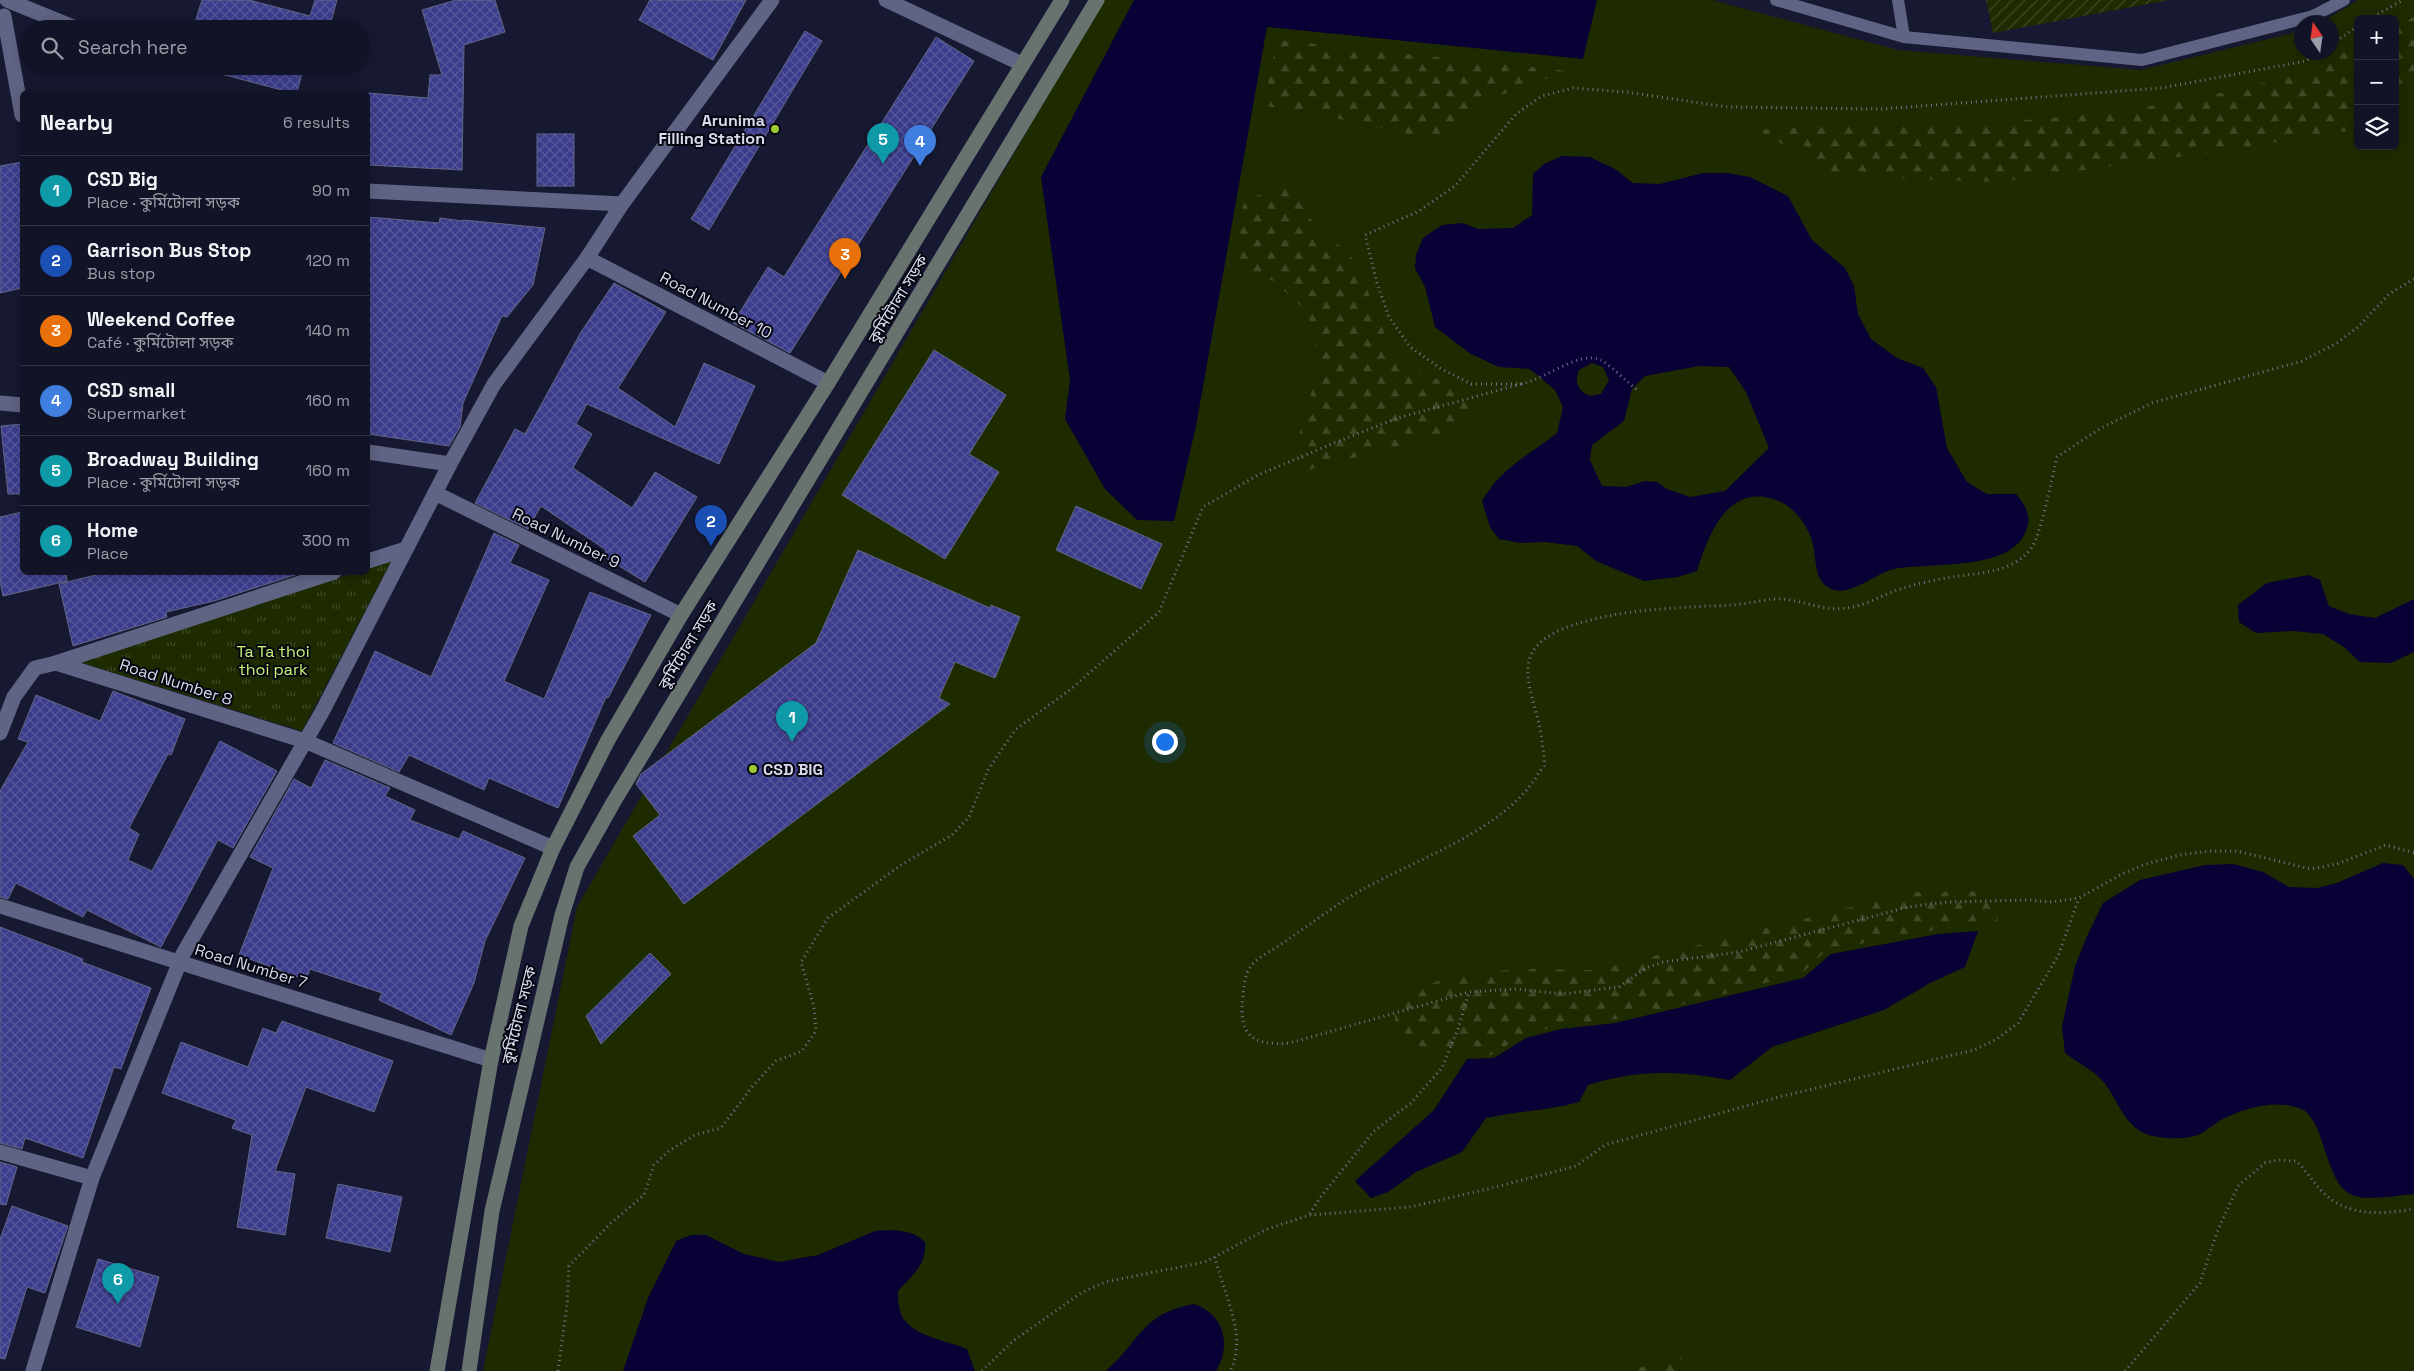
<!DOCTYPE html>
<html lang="en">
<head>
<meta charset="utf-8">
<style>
  body { margin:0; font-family:"Space Grotesk","Noto Sans Bengali",sans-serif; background:#1e2032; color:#f1f3f6 }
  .controls { position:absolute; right:15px; top:15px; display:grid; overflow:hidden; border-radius:8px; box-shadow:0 2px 12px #0003 }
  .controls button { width:45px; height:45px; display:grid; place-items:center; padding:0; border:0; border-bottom:1px solid #303243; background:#111326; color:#f1f3f6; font:25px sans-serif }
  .compass { position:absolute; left:2294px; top:15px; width:45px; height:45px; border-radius:50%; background:#111326; box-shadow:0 2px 12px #0003; rotate:347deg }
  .you { position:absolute; left:1164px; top:741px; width:18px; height:18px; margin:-12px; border:4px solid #fff; border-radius:50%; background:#1a73e8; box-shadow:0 0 0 8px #1a73e833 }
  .badge { display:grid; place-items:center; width:32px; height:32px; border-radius:50%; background:#db2777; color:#fff; font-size:16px; font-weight:700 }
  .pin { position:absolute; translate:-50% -41px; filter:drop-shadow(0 1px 2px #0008) }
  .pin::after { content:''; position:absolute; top:26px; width:18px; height:15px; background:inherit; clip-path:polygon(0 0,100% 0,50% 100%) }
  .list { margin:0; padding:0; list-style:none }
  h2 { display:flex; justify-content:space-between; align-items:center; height:65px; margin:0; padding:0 20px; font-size:21px }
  h2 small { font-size:16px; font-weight:400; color:#9c9ea7 }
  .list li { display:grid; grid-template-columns:32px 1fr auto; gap:15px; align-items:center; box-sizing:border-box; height:70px; padding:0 20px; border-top:1px solid #303243 }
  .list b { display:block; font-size:19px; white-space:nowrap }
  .list p { margin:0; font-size:16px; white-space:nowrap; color:#9c9ea7 }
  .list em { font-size:16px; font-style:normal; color:#9c9ea7 }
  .icon { flex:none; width:28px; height:28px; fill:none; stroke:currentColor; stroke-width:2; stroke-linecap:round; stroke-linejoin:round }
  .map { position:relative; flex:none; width:2414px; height:1371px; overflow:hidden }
  .search { position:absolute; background:#111326; box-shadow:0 2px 12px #0003; left:20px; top:20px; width:350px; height:55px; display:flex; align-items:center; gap:12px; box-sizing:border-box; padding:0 18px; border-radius:28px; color:#9c9ea7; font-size:19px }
  .panel { position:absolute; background:#111326; box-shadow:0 2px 12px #0003; left:20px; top:90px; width:350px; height:485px; border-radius:8px }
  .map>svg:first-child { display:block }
  .grass { fill:#1e2b01; fill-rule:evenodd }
  .forest { fill:url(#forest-firs) }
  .park { fill:url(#park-tufts) }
  .garden { fill:url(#garden-furrows) }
  .water { fill:#090035; fill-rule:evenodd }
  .building { fill:url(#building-cross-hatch); stroke:#626685 }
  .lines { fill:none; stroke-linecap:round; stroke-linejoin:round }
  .path { stroke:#707388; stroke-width:3; stroke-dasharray:1 4; stroke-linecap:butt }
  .lane { stroke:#606484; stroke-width:12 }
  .street { stroke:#606484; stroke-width:15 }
  .secondary { stroke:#687370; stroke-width:15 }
  .poi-dot { fill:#9cca32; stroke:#050510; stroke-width:2 }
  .labels { text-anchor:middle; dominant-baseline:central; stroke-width:4; stroke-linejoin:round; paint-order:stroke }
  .poi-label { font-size:16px; font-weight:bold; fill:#d8dbed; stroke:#050510; text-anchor:end }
  .street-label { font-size:16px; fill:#d8dbed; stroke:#050510 }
  .park-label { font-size:16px; fill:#c7f378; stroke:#050510 }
</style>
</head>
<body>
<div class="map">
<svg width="2414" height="1371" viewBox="0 0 2414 1371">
  <defs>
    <pattern id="forest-firs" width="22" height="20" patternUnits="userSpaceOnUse" patternTransform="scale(1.25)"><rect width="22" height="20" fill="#1e2b01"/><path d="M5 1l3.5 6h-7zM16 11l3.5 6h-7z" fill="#3e4926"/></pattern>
    <pattern id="park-tufts" width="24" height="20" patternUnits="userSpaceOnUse" patternTransform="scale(1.25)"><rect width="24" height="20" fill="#1e2b01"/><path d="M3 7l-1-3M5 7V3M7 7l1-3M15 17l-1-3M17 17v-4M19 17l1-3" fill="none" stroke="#3e4926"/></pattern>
    <pattern id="garden-furrows" width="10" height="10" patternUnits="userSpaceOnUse" patternTransform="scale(1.25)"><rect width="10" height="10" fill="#1e2b01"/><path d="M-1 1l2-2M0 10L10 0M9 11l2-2" fill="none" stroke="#3e4926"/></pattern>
    <pattern id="building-cross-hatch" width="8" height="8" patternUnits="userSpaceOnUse" patternTransform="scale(1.25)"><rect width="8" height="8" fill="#3b3c8b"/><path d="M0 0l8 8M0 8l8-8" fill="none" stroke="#57589c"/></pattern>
  </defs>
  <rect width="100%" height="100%" fill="#171932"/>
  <path class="grass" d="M 1103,0 L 1712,0 L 1898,50 L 2141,70 L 2301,31 L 2302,52 L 2332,52 L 2332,22 L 2322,22 L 2358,0 L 2414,0 L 2414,1371 L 483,1371 L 577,907 ZM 2358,19 L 2395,19 L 2395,146 L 2358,146 Z"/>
  <g class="forest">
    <path d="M 2414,17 L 2414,88 L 2395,101 L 2395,26 Z"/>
    <path d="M 1277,40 L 1568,71 L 1490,99 L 1434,140 L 1294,109 L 1263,106 Z"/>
    <path d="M 2358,45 L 2358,126 L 2352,130 L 2234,149 L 1997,182 L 1839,176 L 1757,130 L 1865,124 L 1979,124 L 2119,112 L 2216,94 L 2301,74 Z"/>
    <path d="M 1288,185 L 1320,233 L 1348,251 L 1360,272 L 1389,344 L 1412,367 L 1437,379 L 1474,405 L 1470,425 L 1429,438 L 1304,471 L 1297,441 L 1317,374 L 1315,333 L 1304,309 L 1274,281 L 1244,271 L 1233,238 L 1245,200 Z"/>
    <path d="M 1994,891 L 1998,921 L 1938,929 L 1827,950 L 1802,973 L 1703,1000 L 1616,1019 L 1560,1026 L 1524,1034 L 1492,1055 L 1429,1050 L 1395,1035 L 1395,1004 L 1410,991 L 1461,973 L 1527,969 L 1597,970 L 1912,892 Z"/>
    <path d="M 1681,1357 L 1687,1371 L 1626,1371 Z"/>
  </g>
  <path class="park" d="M 392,560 L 302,731 L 76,661 L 354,573 L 368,572 L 368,568 Z"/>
  <path class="garden" d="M 1986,0 L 2169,0 L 1993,33 Z"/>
  <g class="water">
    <path d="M 1134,0 L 1597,0 L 1583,59 L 1267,27 L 1196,426 L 1174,521 L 1137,520 L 1105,489 L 1065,419 L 1070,380 L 1041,177 Z"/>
    <path d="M 1562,156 L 1590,157 L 1615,169 L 1633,183 L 1660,184 L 1703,173 L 1727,173 L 1750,177 L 1788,196 L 1812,240 L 1845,268 L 1854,286 L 1858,314 L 1871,339 L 1897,358 L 1923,368 L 1936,387 L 1947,448 L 1967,482 L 1987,494 L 2016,494 C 2026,506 2032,516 2026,531 C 2011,572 1928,562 1894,569 C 1876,573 1853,595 1834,590 C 1813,583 1817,561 1813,545 C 1808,522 1789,500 1765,497 C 1723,491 1707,540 1697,571 L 1678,577 L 1644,581 L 1596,561 L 1577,546 L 1545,542 L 1520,543 L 1499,539 L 1490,527 L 1482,501 C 1501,468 1528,456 1557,433 L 1563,407 L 1555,390 L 1530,369 L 1499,367 L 1471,354 L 1435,327 L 1425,287 L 1415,268 L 1416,255 L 1423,238 L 1442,225 L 1463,223 L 1478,229 L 1513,228 L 1532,215 L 1533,174 L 1544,164 ZM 1592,363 L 1603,367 L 1609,380 L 1601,394 L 1590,396 C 1578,392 1574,382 1579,370 ZM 1699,366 L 1729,367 L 1746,392 L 1769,448 L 1725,491 L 1690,497 L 1667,489 L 1657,482 L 1645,481 L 1626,487 L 1602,486 L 1590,460 L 1592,445 L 1624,421 L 1632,389 L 1645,376 Z"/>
    <path d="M 2308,575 L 2320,580 L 2329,606 L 2349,614 L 2375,618 L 2414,599 L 2414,652 L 2391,663 L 2360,662 L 2344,647 L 2323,634 L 2293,631 L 2256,633 L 2239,622 L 2238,605 L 2267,583 Z"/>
    <path d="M 2383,863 L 2403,865 L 2414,879 L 2414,1194 C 2340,1203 2342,1201 2319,1133 C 2317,1127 2310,1114 2305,1111 C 2280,1097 2244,1108 2221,1120 C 2213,1125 2204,1133 2195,1136 C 2180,1140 2153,1139 2140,1131 C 2121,1119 2116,1095 2101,1079 C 2093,1070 2075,1061 2065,1053 L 2062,1027 L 2075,966 L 2088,934 L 2103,903 L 2140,880 L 2205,865 L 2233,864 L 2263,872 L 2289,887 L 2317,888 L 2337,883 Z"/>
    <path d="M 1978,931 L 1965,967 L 1930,983 L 1884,1010 L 1772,1047 L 1730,1080 C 1677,1071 1640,1069 1588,1085 L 1579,1102 C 1548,1111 1517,1111 1486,1118 L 1462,1152 L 1416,1172 L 1388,1192 L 1371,1198 L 1355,1181 L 1434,1110 L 1467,1059 L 1494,1058 L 1526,1038 L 1561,1029 L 1615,1023 L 1803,978 L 1831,954 L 1938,934 Z"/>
    <path d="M 891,1230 C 904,1231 915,1232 925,1242 C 927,1264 912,1276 898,1291 C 898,1297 898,1305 900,1311 C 907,1336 946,1340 967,1349 L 975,1371 L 623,1371 L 648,1298 L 676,1241 L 691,1235 L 706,1235 L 744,1254 L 779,1262 L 818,1255 L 875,1231 Z"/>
    <path d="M 1194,1304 C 1224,1314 1232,1345 1216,1371 L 1106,1371 C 1141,1340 1141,1314 1194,1304 Z"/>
  </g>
  <g class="building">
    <path d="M 202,0 L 249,0 L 310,16 L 315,0 L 337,0 L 329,29 L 193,29 Z"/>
    <path d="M 456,0 L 495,0 L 505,32 L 464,45 L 462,170 L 368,165 L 368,93 L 428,98 L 430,75 L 442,75 L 422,10 Z"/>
    <path d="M 650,0 L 746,0 L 713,60 L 639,20 Z"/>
    <path d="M 805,31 L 822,41 L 709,230 L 691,219 Z"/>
    <path d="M 936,37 L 974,61 L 790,353 L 733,323 L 768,267 L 784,277 Z"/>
    <path d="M 191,66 L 304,66 L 297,92 L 289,92 Z"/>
    <rect x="537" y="134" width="37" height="52"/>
    <path d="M 22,162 L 22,288 L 0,293 L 0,166 Z"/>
    <path d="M 368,217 L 439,223 L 440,218 L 463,221 L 463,220 L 545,228 L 533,285 L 507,317 L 502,316 L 463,403 L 460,427 L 449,446 L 368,434 Z"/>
    <path d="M 614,283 L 666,312 L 618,388 L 675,427 L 704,363 L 755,386 L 719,464 L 587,404 L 576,424 L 592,434 L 573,468 L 632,508 L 655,472 L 697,497 L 645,582 L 603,556 L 606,550 L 541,506 L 528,529 L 475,503 L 515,429 L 525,434 L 581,332 Z"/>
    <path d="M 934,350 L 1006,395 L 969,454 L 999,472 L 945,559 L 842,495 Z"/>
    <path d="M 22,424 L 22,494 L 8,494 L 1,426 Z"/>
    <path d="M 1076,506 L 1162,544 L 1141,589 L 1056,550 Z"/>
    <path d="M 22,512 L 22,572 L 66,572 L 67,581 L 3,596 L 0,581 L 0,517 Z"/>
    <path d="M 494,533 L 519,545 L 510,563 L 549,580 L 504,681 L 544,699 L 590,592 L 651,615 L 608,698 L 606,697 L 558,808 L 489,778 L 484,790 L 409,755 L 399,772 L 333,743 L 375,651 L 431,677 Z"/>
    <path d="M 858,550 L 990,608 L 991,605 L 1020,617 L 995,678 L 955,662 L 939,698 L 950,704 L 684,904 L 633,836 L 660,815 L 636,784 L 641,774 L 816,643 Z"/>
    <path d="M 108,572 L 301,572 L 301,573 L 214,601 L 166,612 L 167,617 L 73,646 L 59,584 Z"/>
    <path d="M 113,691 L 185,719 L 171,755 L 168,754 L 129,828 L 139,834 L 128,860 L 152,871 L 220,741 L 277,771 L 233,848 L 218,840 L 161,947 L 87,910 L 83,917 L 16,883 L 8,899 L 0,897 L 0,791 L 28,742 L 18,739 L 36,695 L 100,721 Z"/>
    <path d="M 325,760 L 390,788 L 385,796 L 415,810 L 410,820 L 459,839 L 463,831 L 525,858 L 485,941 L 474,983 L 451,1035 L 379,1000 L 382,993 L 310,969 L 306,980 L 239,955 L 273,868 L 250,857 L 294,779 L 311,788 Z"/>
    <path d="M 0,927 L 83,959 L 82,962 L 151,988 L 121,1069 L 114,1067 L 83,1158 L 25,1138 L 22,1149 L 0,1143 Z"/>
    <path d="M 650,953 L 671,974 L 601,1044 L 586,1016 Z"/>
    <path d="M 282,1021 L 393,1061 L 374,1112 L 306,1087 L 275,1171 L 295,1174 L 285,1235 L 237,1227 L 252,1135 L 232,1128 L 236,1120 L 162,1093 L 181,1042 L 248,1067 L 263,1028 L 276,1033 Z"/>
    <path d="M 0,1162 L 17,1167 L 6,1205 L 0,1204 Z"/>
    <path d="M 338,1184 L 402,1197 L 390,1252 L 326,1238 Z"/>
    <path d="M 12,1206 L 68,1226 L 45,1293 L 27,1287 L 5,1359 L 0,1358 L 0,1239 Z"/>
    <path d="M 98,1259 L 159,1277 L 140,1347 L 76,1327 Z"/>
  </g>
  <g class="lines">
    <g class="path">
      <path d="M 2369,19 L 2403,0"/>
      <path d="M 2332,44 L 2358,26"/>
      <path d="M 2414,279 L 2389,294 L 2358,327 L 2337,343 L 2302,361 L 2152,403 L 2101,428 L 2057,457 C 2052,477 2041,537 2030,550 C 2011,573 1979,573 1952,577 C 1934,580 1915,584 1898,590 C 1882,595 1865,606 1847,608 C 1822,612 1800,598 1775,599 C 1761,600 1747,604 1733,605 C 1676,608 1619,608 1565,628 C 1502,653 1537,694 1542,741 C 1543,748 1545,759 1544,766 C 1542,769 1539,772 1537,776 C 1497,838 1400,863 1340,903 C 1320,917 1300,931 1280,945 C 1271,951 1257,958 1251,966 C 1245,973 1244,987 1243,995 C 1238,1035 1251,1046 1290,1043 L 1469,992 L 1516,989 L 1563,994 L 1619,987 L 1646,968 L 1663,962 L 1739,952 L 1908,907 L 1948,902 L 2027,900 L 2052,902 L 2079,898 L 2122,874 L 2146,864 L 2179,855 L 2210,851 L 2237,851 L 2311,869 L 2337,864 L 2386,845 L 2414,853"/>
      <path d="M 1521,384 C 1544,380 1579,350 1601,360 C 1605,361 1632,386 1637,390"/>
      <path d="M 1310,1214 L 1319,1199 L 1374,1131 L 1411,1103 L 1442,1068 L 1458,1029 L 1469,992"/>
      <path d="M 1215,1257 C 1222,1291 1249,1337 1230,1371"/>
      <path d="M 558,1371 L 567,1305 L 569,1266 L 611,1223 L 644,1195 L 654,1165 L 670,1150 L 695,1135 L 721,1128 L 752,1087 L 776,1061 L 802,1051 L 816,1031 L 814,1007 L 801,962 L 828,918 L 901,865 L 952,835 L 969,817 L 988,770 L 1015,730 L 1071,689 L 1159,612 L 1203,507 L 1258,475 L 1334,443 L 1398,418 L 1521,384 L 1471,384 L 1440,368 L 1410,347 L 1389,317 L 1377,283 L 1365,235 L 1419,211 L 1455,186 L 1516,114 L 1542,96 L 1573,88 L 1626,92 L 1728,107 L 1882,109 L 2161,88 L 2306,61 L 2319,52"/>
      <path d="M 982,1371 L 1013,1341 L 1081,1293 L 1105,1282 L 1205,1262 L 1267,1229 L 1310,1215 L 1410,1207 L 1488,1189 L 1576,1166 L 1605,1145 L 1775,1098 L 1974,1050 L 1997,1039 L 2018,1023 L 2058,956 L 2079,898"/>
      <path d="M 2125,1371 L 2200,1283 L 2217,1232 L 2238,1186 L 2265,1163 L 2278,1160 L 2296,1161 C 2307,1171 2315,1186 2327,1196 C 2351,1217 2384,1214 2414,1209"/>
    </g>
    <g class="lane">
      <path d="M 1776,0 L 1904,37 L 2142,60 L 2313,16 L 2344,0"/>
      <path d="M 1898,0 L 1904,37"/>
    </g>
    <g class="street">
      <path d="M 7,0 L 78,29"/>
      <path d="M 886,0 L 1022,64"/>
      <path d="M 4,16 L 22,115"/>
      <path d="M 368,191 L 622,204"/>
      <path d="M 587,258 L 828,383"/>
      <path d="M 0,403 L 22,405"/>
      <path d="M 368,452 L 450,464"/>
      <path d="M 435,493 L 681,615"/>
      <path d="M 368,561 L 406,549"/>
      <path d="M 334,572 L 56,663 L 305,741 L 553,848"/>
      <path d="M 0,733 L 14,697 L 35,668 L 56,663"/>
      <path d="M 0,906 L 491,1060"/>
      <path d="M 0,1152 L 92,1178"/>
      <path d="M 33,1371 L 92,1178 L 183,954 L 322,712 L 450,464 L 494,384 L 587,258 L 622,204 L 772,0"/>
    </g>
    <g class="secondary">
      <path d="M 437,1371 L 491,1060 L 521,926 L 553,848 L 608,740 L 681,615 L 828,383 L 1062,0"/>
      <path d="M 469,1371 L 492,1211 L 562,915 L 577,867 L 613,803 L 1097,0"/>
    </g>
  </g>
  <g class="poi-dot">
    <circle cx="775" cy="129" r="5"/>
    <circle cx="753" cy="769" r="5"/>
  </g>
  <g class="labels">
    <g class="poi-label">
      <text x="765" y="120">Arunima<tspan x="765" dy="18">Filling Station</tspan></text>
      <text x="763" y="769" text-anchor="start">CSD BIG</text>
    </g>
    <g class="street-label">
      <text transform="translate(898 299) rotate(-59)">কুর্মিটোলা সড়ক</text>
      <text transform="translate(716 305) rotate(28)">Road Number 10</text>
      <text transform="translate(566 538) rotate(26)">Road Number 9</text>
      <text transform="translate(688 645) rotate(-59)">কুর্মিটোলা সড়ক</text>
      <text transform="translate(176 682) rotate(18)">Road Number 8</text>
      <text transform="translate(251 966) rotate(17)">Road Number 7</text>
      <text transform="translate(519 1015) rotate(-76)">কুর্মিটোলা সড়ক</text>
    </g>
    <g class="park-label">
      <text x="273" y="651">Ta Ta thoi<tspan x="273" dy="18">thoi park</tspan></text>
    </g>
  </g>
</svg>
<div class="controls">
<button>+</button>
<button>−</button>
<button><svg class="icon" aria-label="layers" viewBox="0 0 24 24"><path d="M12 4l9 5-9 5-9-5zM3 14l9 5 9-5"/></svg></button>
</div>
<svg class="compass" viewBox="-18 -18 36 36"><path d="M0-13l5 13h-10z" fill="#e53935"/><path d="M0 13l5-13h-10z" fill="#9c9ea7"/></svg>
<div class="you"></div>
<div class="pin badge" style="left:792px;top:742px;background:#0f9aa8">1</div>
<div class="pin badge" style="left:711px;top:546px;background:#1a4fb4">2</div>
<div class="pin badge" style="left:845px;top:279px;background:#e8710a">3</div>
<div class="pin badge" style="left:920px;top:166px;background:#3f7fe0">4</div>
<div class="pin badge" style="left:883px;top:164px;background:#0f9aa8">5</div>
<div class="pin badge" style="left:118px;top:1304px;background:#0f9aa8">6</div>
<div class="search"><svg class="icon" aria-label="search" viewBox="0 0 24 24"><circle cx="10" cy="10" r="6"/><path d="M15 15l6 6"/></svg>Search here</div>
<section class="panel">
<h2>Nearby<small>6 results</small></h2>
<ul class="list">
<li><span class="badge" style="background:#0f9aa8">1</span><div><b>CSD Big</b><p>Place · কুর্মিটোলা সড়ক</p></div><em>90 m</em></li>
<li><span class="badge" style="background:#1a4fb4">2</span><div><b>Garrison Bus Stop</b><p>Bus stop</p></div><em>120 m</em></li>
<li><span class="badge" style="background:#e8710a">3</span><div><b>Weekend Coffee</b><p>Café · কুর্মিটোলা সড়ক</p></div><em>140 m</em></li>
<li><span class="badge" style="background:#3f7fe0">4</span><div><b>CSD small</b><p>Supermarket</p></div><em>160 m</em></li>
<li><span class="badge" style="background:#0f9aa8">5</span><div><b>Broadway Building</b><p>Place · কুর্মিটোলা সড়ক</p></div><em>160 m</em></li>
<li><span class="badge" style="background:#0f9aa8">6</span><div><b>Home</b><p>Place</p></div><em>300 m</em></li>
</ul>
</section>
</div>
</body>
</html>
